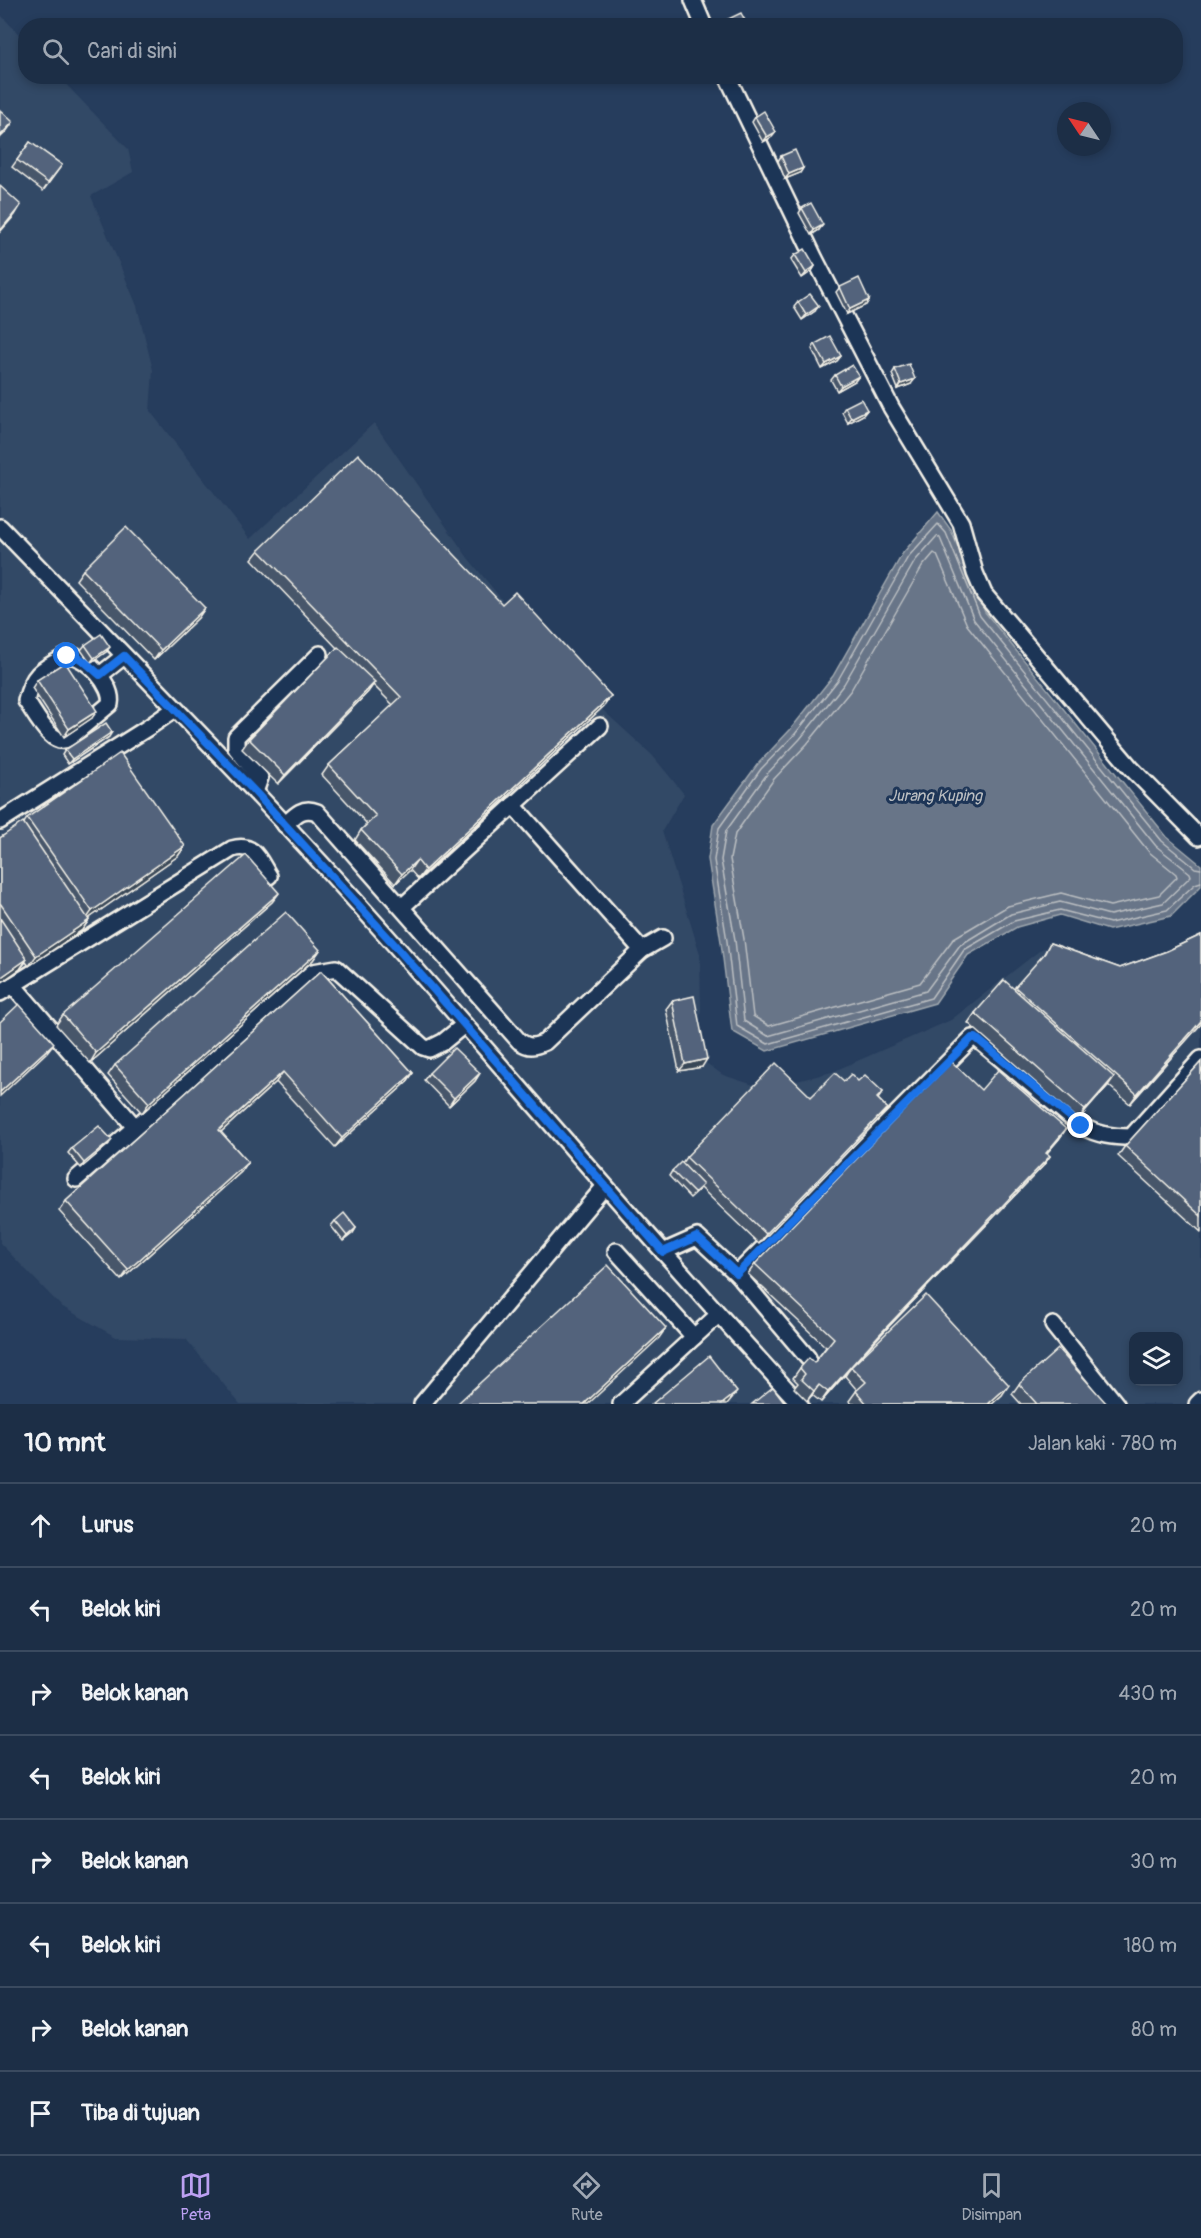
<!DOCTYPE html>
<html lang="id">
<head>
<meta charset="utf-8">
<style>
  body { margin:0; font-family:Pangolin,sans-serif; background:#293a51; color:#f1f3f6 }
  .controls { position:absolute; right:18px; bottom:18px; display:grid; overflow:hidden; border-radius:12px; box-shadow:0 3px 9px #0003 }
  .controls button { width:54px; height:54px; display:grid; place-items:center; padding:0; border:0; border-bottom:2px solid #3a4a5f; background:#1c2e46; color:#f1f3f6; font:30px sans-serif }
  .compass { position:absolute; left:1057px; top:102px; width:54px; height:54px; border-radius:50%; background:#1c2e46; box-shadow:0 3px 9px #0003; rotate:305deg }
  .stop { position:absolute; width:18px; height:18px; margin:-14px; border:4px solid #1a73e8; border-radius:50%; background:#fff }
  .stop.end { background:#1a73e8; border-color:#fff; box-shadow:0 2px 6px #0008 }
  .list { margin:0; padding:0; list-style:none }
  h2 { display:flex; justify-content:space-between; align-items:center; height:78px; margin:0; padding:0 24px; font-size:26px }
  h2 small { font-size:20px; font-weight:400; color:#a0a8b3 }
  .list li { display:grid; grid-template-columns:39px 1fr auto; gap:18px; align-items:center; box-sizing:border-box; height:84px; padding:0 24px; border-top:2px solid #3a4a5f }
  .list b { display:block; font-size:22px; white-space:nowrap }
  .list em { font-size:20px; font-style:normal; color:#a0a8b3 }
  .icon { flex:none; width:33px; height:33px; fill:none; stroke:currentColor; stroke-width:2; stroke-linecap:round; stroke-linejoin:round }
  .map { position:relative; flex:none; width:1201px; height:1404px; overflow:hidden }
  .search { position:absolute; background:#1c2e46; box-shadow:0 3px 9px #0003; left:18px; right:18px; top:18px; height:66px; display:flex; align-items:center; gap:15px; box-sizing:border-box; padding:0 21px; border-radius:24px; color:#a0a8b3; font-size:22px }
  .sheet { height:750px; background:#1c2e46 }
  nav { display:flex; justify-content:space-around; align-items:center; box-sizing:border-box; height:84px; border-top:2px solid #3a4a5f; background:#1c2e46; font-size:16px; color:#a0a8b3 }
  nav a { display:grid; justify-items:center; gap:3px }
  nav .on { color:#bca0f2 }
  .map>svg:first-child { display:block }
  .built { fill:#334966; fill-rule:evenodd }
  .water { fill:#677588; stroke:#9fa7ae; stroke-width:1.5 }
  .lines { fill:none; stroke-linecap:round; stroke-linejoin:round }
  .shore { stroke:#bcbfc2; stroke-width:1.5 }
  .minor-casing { stroke:#f4f1e8; stroke-width:20 }
  .minor { stroke:#1d3557; stroke-width:15 }
  .wall { fill:#47566a; stroke:#f4f1e8; stroke-width:1.5 }
  .shaded-wall { fill:#394656; stroke:#f4f1e8; stroke-width:1.5 }
  .building { fill:#52647b; stroke:#f4f1e8; stroke-width:1.5 }
  .route { stroke:#1a73e8; stroke-width:8 }
  .labels { text-anchor:middle; dominant-baseline:central; stroke-width:6; stroke-linejoin:round; paint-order:stroke }
  .water-label { font-size:16px; font-style:italic; fill:#bcbfc2; stroke:#1d3557 }
</style>
</head>
<body>
<div class="map">
<svg width="1201" height="1404" viewBox="0 0 1201 1404">
  <rect width="100%" height="100%" fill="#263d5d"/>
  <filter id="ink" filterUnits="userSpaceOnUse"><feTurbulence type="fractalNoise" baseFrequency=".0167" numOctaves="2"/><feDisplacementMap in="SourceGraphic" scale="12" xChannelSelector="R" yChannelSelector="G"/><feConvolveMatrix kernelMatrix="1 2 1 2 8 2 1 2 1" color-interpolation-filters="sRGB"/></filter>
  <g filter="url(#ink)">
    <path class="built" d="M 0,14 L 25,41 L 26,76 L 59,77 L 128,149 L 133,172 L 91,196 L 137,306 L 153,370 L 150,411 L 250,539 L 374,423 L 468,558 L 560,671 L 652,755 L 684,794 L 662,831 L 700,954 L 701,1009 L 698,1039 L 706,1063 L 723,1075 L 766,1089 L 832,1072 L 951,1020 L 1043,948 L 1122,967 L 1163,957 L 1201,934 L 1201,1404 L 240,1404 L 186,1339 L 116,1337 L 61,1306 L 0,1243 ZM 1134,1336 L 1178,1336 L 1178,1382 L 1134,1382 Z"/>
    <path class="water" d="M 938,512 L 951,530 L 985,612 L 1167,837 L 1201,865 L 1201,886 L 1171,916 L 1109,930 L 1060,915 L 1017,927 L 968,955 L 935,1003 L 767,1051 L 732,1031 L 721,942 L 708,859 L 713,825 L 757,765 L 790,730 L 833,676 L 903,553 Z"/>
    <g class="lines">
      <g class="shore">
        <path d="M 937,536 L 940,538 L 974,620 L 1156,846 L 1190,873 L 1191,876 L 1163,903 L 1110,915 L 1060,902 L 1011,914 L 960,945 L 926,991 L 768,1036 L 744,1021 L 735,940 L 721,860 L 726,831 L 767,774 L 800,739 L 844,684 L 915,561 Z"/>
        <path d="M 934,553 L 937,555 L 967,625 L 1149,852 L 1176,874 L 1177,877 L 1159,895 L 1110,906 L 1061,893 L 1008,906 L 954,938 L 920,983 L 769,1026 L 753,1016 L 744,939 L 730,859 L 735,834 L 774,779 L 807,744 L 851,690 L 922,567 Z"/>
        <path d="M 1201,869 L 1195,868 L 1162,841 L 980,616 L 946,533 L 938,524 L 908,557 L 838,680 L 795,734 L 761,769 L 719,828 L 714,860 L 727,941 L 737,1026 L 768,1044 L 931,998 L 964,950 L 1014,921 L 1060,910 L 1110,923 L 1167,910 L 1195,884 L 1201,882"/>
      </g>
      <g class="minor-casing">
        <g id="minor">
          <path d="M 693,0 L 704,26"/>
          <path d="M 727,76 L 815,259 L 891,407 L 961,523 L 975,573 L 984,594 L 1131,768 L 1199,837"/>
          <path d="M 0,527 C 132,664 267,800 393,943 C 529,1097 661,1253 800,1404"/>
          <path d="M 69,655 C 87,657 114,686 110,704 L 69,738 C 52,749 35,713 26,701 C 33,671 43,669 69,655 Z"/>
          <path d="M 100,675 L 124,656"/>
          <path d="M 255,792 L 260,778 L 236,748 L 236,737 L 320,654"/>
          <path d="M 513,805 L 642,950"/>
          <path d="M 0,821 L 149,727 L 175,709"/>
          <path d="M 285,825 C 295,815 303,806 317,812 L 519,1041 C 529,1048 534,1047 545,1042 L 642,950 L 663,938"/>
          <path d="M 402,907 L 600,726"/>
          <path d="M 13,985 L 135,1127"/>
          <path d="M 0,993 L 232,849 C 254,842 259,860 269,876"/>
          <path d="M 76,1179 L 313,972 L 336,968 L 423,1047 L 429,1049 L 443,1042 L 464,1025"/>
          <path d="M 616,1251 L 694,1337"/>
          <path d="M 663,1252 L 697,1237 L 737,1274 L 972,1038 L 976,1038 L 1081,1126 C 1098,1135 1112,1137 1131,1137 L 1201,1059"/>
          <path d="M 737,1274 L 808,1358"/>
          <path d="M 1053,1325 L 1116,1404"/>
          <path d="M 422,1404 L 605,1186"/>
          <path d="M 621,1404 L 718,1315"/>
          <path d="M 1197,1404 L 1201,1400"/>
        </g>
      </g>
      <use href="#minor" class="minor"/>
    </g>
    <g class="wall">
      <path d="M 755,117 L 776,132 L 772,137 L 763,142 L 752,122 Z"/>
      <path d="M 30,142 L 62,165 L 43,191 L 12,167 Z"/>
      <path d="M 781,156 L 803,168 L 800,173 L 785,179 L 778,161 Z"/>
      <path d="M 802,208 L 819,230 L 811,235 L 799,213 Z"/>
      <path d="M 795,255 L 815,266 L 812,271 L 802,278 L 791,260 Z"/>
      <path d="M 840,287 L 869,300 L 866,305 L 847,314 L 836,292 Z"/>
      <path d="M 798,302 L 815,311 L 802,320 L 794,307 Z"/>
      <path d="M 815,344 L 841,356 L 837,361 L 822,369 L 812,349 Z"/>
      <path d="M 895,369 L 911,384 L 898,389 L 892,374 Z"/>
      <path d="M 835,375 L 859,376 L 855,381 L 837,391 L 831,380 Z"/>
      <path d="M 845,407 L 867,410 L 863,415 L 848,423 L 842,412 Z"/>
      <path d="M 259,550 L 502,604 L 611,696 L 604,706 L 418,879 L 410,870 L 395,884 L 355,840 L 361,830 L 367,824 L 322,775 L 329,765 L 393,705 L 373,685 L 368,692 L 278,784 L 242,749 L 249,739 L 337,648 L 252,559 Z"/>
      <path d="M 83,570 L 205,608 L 198,618 L 154,660 L 76,580 Z"/>
      <path d="M 85,645 L 106,652 L 90,663 L 81,650 Z"/>
      <path d="M 37,680 L 92,718 L 64,737 L 32,688 Z"/>
      <path d="M 109,737 L 68,764 L 62,755 L 65,750 Z"/>
      <path d="M 27,818 L 185,846 L 178,856 L 88,919 L 89,920 L 82,930 L 29,966 L 26,962 L 20,969 L 0,983 L 0,838 L 24,823 Z"/>
      <path d="M 279,893 L 272,902 L 90,1063 L 56,1025 L 63,1015 Z"/>
      <path d="M 1201,935 L 1201,1024 L 1130,1104 L 1108,1085 L 1078,1120 L 968,1023 L 975,1013 L 1014,989 L 1041,959 L 1050,943 L 1120,968 L 1167,951 Z"/>
      <path d="M 320,950 L 313,960 L 142,1113 L 108,1075 L 115,1065 Z"/>
      <path d="M 321,971 L 413,1073 L 406,1083 L 335,1147 L 276,1082 L 221,1132 L 248,1162 L 241,1172 L 121,1280 L 59,1211 L 66,1201 Z"/>
      <path d="M 672,1001 L 702,1067 L 679,1071 L 666,1009 Z"/>
      <path d="M 1201,1062 L 1201,1232 L 1118,1156 L 1125,1146 Z"/>
      <path d="M 429,1073 L 480,1073 L 475,1081 L 449,1106 L 424,1080 Z"/>
      <path d="M 844,1081 L 858,1081 L 883,1092 L 878,1099 L 887,1108 L 880,1118 L 759,1244 L 701,1188 L 690,1198 L 669,1176 L 672,1171 L 682,1163 L 686,1157 Z"/>
      <path d="M 981,1090 L 1066,1129 L 1059,1139 L 1047,1153 L 1050,1156 L 1043,1166 L 871,1345 L 856,1362 L 1002,1395 L 992,1404 L 852,1404 L 849,1401 L 857,1390 L 845,1376 L 848,1371 L 821,1402 L 812,1395 L 807,1401 L 794,1388 L 798,1383 L 793,1378 L 800,1368 L 814,1363 L 826,1347 L 748,1274 L 755,1264 Z"/>
      <path d="M 108,1145 L 81,1168 L 68,1153 L 72,1148 Z"/>
      <path d="M 335,1221 L 356,1228 L 353,1233 L 343,1241 L 331,1226 Z"/>
      <path d="M 1019,1384 L 1107,1404 L 1021,1404 L 1012,1394 Z"/>
    </g>
    <g class="shaded-wall">
      <path d="M 13,122 L 6,132 L 0,138 L 0,136 Z"/>
      <path d="M 776,132 L 772,137 L 763,142 L 767,137 Z"/>
      <path d="M 803,168 L 800,173 L 785,179 L 789,174 Z"/>
      <path d="M 21,205 L 15,215 L 0,232 L 0,231 Z"/>
      <path d="M 823,225 L 819,230 L 811,235 L 814,230 Z"/>
      <path d="M 815,266 L 812,271 L 802,278 L 806,273 Z"/>
      <path d="M 869,300 L 866,305 L 847,314 L 850,309 Z"/>
      <path d="M 819,306 L 815,311 L 802,320 L 806,315 Z"/>
      <path d="M 841,356 L 837,361 L 822,369 L 826,364 Z"/>
      <path d="M 859,376 L 855,381 L 837,391 L 841,386 Z"/>
      <path d="M 915,379 L 911,384 L 898,389 L 901,384 Z"/>
      <path d="M 867,410 L 863,415 L 848,423 L 851,418 Z"/>
      <path d="M 205,608 L 198,618 L 154,660 L 161,650 Z"/>
      <path d="M 110,647 L 106,652 L 90,663 L 94,658 Z"/>
      <path d="M 375,682 L 368,692 L 278,784 L 285,775 Z"/>
      <path d="M 611,696 L 604,706 L 418,879 L 425,870 Z"/>
      <path d="M 97,711 L 92,718 L 64,737 L 69,729 Z"/>
      <path d="M 112,732 L 109,737 L 68,764 L 72,759 Z"/>
      <path d="M 185,846 L 178,856 L 85,921 L 92,911 Z"/>
      <path d="M 417,860 L 410,870 L 395,884 L 402,874 Z"/>
      <path d="M 279,893 L 272,902 L 90,1063 L 96,1053 Z"/>
      <path d="M 89,920 L 82,930 L 29,966 L 36,956 Z"/>
      <path d="M 320,950 L 313,960 L 142,1113 L 149,1103 Z"/>
      <path d="M 27,959 L 20,969 L 0,983 L 0,978 Z"/>
      <path d="M 1201,1021 L 1201,1024 L 1130,1104 L 1137,1094 Z"/>
      <path d="M 54,1043 L 47,1052 L 0,1096 L 0,1092 Z"/>
      <path d="M 707,1059 L 702,1067 L 679,1071 L 685,1064 Z"/>
      <path d="M 283,1072 L 276,1082 L 212,1140 L 219,1130 Z"/>
      <path d="M 413,1073 L 406,1083 L 335,1147 L 342,1138 Z"/>
      <path d="M 480,1073 L 475,1081 L 449,1106 L 454,1098 Z"/>
      <path d="M 1114,1077 L 1107,1087 L 1078,1120 L 1085,1110 Z"/>
      <path d="M 887,1108 L 880,1118 L 759,1244 L 766,1234 Z"/>
      <path d="M 1066,1129 L 1059,1139 L 1039,1162 L 1046,1153 Z"/>
      <path d="M 112,1140 L 108,1145 L 81,1168 L 84,1163 Z"/>
      <path d="M 1050,1156 L 1043,1166 L 871,1345 L 821,1402 L 828,1392 L 878,1336 Z"/>
      <path d="M 248,1162 L 241,1172 L 121,1280 L 128,1270 Z"/>
      <path d="M 356,1228 L 353,1233 L 343,1241 L 347,1236 Z"/>
      <path d="M 666,1328 L 659,1338 L 588,1404 L 584,1404 Z"/>
      <path d="M 819,1385 L 812,1395 L 807,1401 L 814,1391 Z"/>
      <path d="M 1009,1385 L 1002,1395 L 992,1404 L 988,1404 Z"/>
      <path d="M 737,1392 L 727,1404 L 722,1404 Z"/>
    </g>
    <g class="building">
      <path d="M 741,13 L 748,26 L 727,26 L 724,21 Z"/>
      <path d="M 0,110 L 13,122 L 0,136 Z"/>
      <path d="M 764,111 L 776,132 L 767,137 L 755,117 Z"/>
      <path d="M 30,142 L 62,165 L 48,183 L 17,160 Z"/>
      <path d="M 795,150 L 803,168 L 789,174 L 781,156 Z"/>
      <path d="M 0,186 L 21,205 L 0,231 Z"/>
      <path d="M 811,203 L 823,225 L 814,230 L 802,208 Z"/>
      <path d="M 805,249 L 815,266 L 806,273 L 795,255 Z"/>
      <path d="M 859,278 L 869,300 L 850,309 L 840,287 Z"/>
      <path d="M 810,294 L 819,306 L 806,315 L 798,302 Z"/>
      <path d="M 830,336 L 841,356 L 826,364 L 815,344 Z"/>
      <path d="M 909,364 L 915,379 L 901,384 L 895,369 Z"/>
      <path d="M 852,365 L 859,376 L 841,386 L 835,375 Z"/>
      <path d="M 861,399 L 867,410 L 851,418 L 845,407 Z"/>
      <path d="M 358,454 L 502,604 L 515,592 L 611,696 L 425,870 L 417,860 L 402,874 L 361,830 L 376,816 L 329,765 L 401,697 L 259,550 Z"/>
      <path d="M 126,527 L 205,608 L 161,650 L 83,570 Z"/>
      <path d="M 101,634 L 110,647 L 94,658 L 85,645 Z"/>
      <path d="M 338,647 L 375,682 L 285,775 L 249,739 Z"/>
      <path d="M 65,662 L 97,711 L 69,729 L 37,680 Z"/>
      <path d="M 106,723 L 112,732 L 72,759 L 65,750 Z"/>
      <path d="M 120,753 L 185,846 L 92,911 L 27,818 Z"/>
      <path d="M 23,822 L 89,920 L 36,956 L 0,903 L 0,838 Z"/>
      <path d="M 246,855 L 279,893 L 96,1053 L 63,1015 Z"/>
      <path d="M 286,912 L 320,950 L 149,1103 L 115,1065 Z"/>
      <path d="M 0,918 L 27,959 L 0,978 Z"/>
      <path d="M 1201,935 L 1201,1021 L 1137,1094 L 1015,987 L 1045,953 L 1050,943 L 1120,968 L 1167,951 Z"/>
      <path d="M 321,971 L 413,1073 L 342,1138 L 283,1072 L 219,1130 L 248,1162 L 128,1270 L 66,1201 Z"/>
      <path d="M 1004,980 L 1114,1077 L 1085,1110 L 975,1013 Z"/>
      <path d="M 694,996 L 707,1059 L 685,1064 L 672,1001 Z"/>
      <path d="M 19,1004 L 54,1043 L 0,1092 L 0,1022 Z"/>
      <path d="M 454,1048 L 480,1073 L 454,1098 L 429,1073 Z"/>
      <path d="M 951,1061 L 981,1090 L 998,1070 L 1066,1129 L 1046,1153 L 1050,1156 L 878,1336 L 828,1392 L 819,1385 L 814,1391 L 801,1379 L 805,1374 L 800,1368 L 809,1358 L 814,1363 L 834,1338 L 755,1264 Z"/>
      <path d="M 1201,1062 L 1201,1216 L 1125,1146 Z"/>
      <path d="M 776,1063 L 811,1097 L 835,1073 L 844,1081 L 851,1074 L 858,1081 L 865,1075 L 883,1092 L 877,1098 L 887,1108 L 766,1234 L 686,1157 Z"/>
      <path d="M 99,1126 L 112,1140 L 84,1163 L 72,1148 Z"/>
      <path d="M 681,1162 L 703,1185 L 694,1193 L 672,1171 Z"/>
      <path d="M 344,1213 L 356,1228 L 347,1236 L 335,1221 Z"/>
      <path d="M 608,1265 L 666,1328 L 584,1404 L 457,1404 Z"/>
      <path d="M 926,1295 L 1009,1385 L 988,1404 L 867,1404 L 856,1391 L 866,1382 L 851,1367 Z"/>
      <path d="M 1058,1349 L 1107,1404 L 1037,1404 L 1019,1384 Z"/>
      <path d="M 709,1356 L 737,1392 L 722,1404 L 652,1404 Z"/>
      <path d="M 773,1387 L 786,1404 L 752,1404 Z"/>
    </g>
  </g>
  <g class="lines" filter="url(#ink)">
    <path class="route" d="M 67,656 C 79,653 91,668 100,675 L 124,656 L 255,792 L 392,942 L 663,1252 L 697,1237 L 737,1274 L 972,1038 L 976,1038 L 1081,1126"/>
  </g>
  <g class="labels">
    <g class="water-label">
      <text x="935" y="796">Jurang Kuping</text>
    </g>
  </g>
</svg>
<div class="controls">
<button><svg class="icon" aria-label="layers" viewBox="0 0 24 24"><path d="M12 4l9 5-9 5-9-5zM3 14l9 5 9-5"/></svg></button>
</div>
<svg class="compass" viewBox="-18 -18 36 36"><path d="M0-13l5 13h-10z" fill="#e53935"/><path d="M0 13l5-13h-10z" fill="#a0a8b3"/></svg>
<div class="stop" style="left:67px;top:656px"></div>
<div class="stop end" style="left:1081px;top:1126px"></div>
<div class="search"><svg class="icon" aria-label="search" viewBox="0 0 24 24"><circle cx="10" cy="10" r="6"/><path d="M15 15l6 6"/></svg>Cari di sini</div>
</div>
<section class="sheet">
<h2>10 mnt<small>Jalan kaki · 780 m</small></h2>
<ul class="list">
<li><svg class="icon" aria-label="ahead" viewBox="0 0 24 24"><path d="M12 20V5M6 11l6-6 6 6"/></svg><div><b>Lurus</b></div><em>20 m</em></li>
<li><svg class="icon" aria-label="left" viewBox="0 0 24 24"><path d="M17 20v-9H6M10 6l-5 5 5 5"/></svg><div><b>Belok kiri</b></div><em>20 m</em></li>
<li><svg class="icon" aria-label="right" viewBox="0 0 24 24"><path d="M7 20v-9h11M14 6l5 5-5 5"/></svg><div><b>Belok kanan</b></div><em>430 m</em></li>
<li><svg class="icon" aria-label="left" viewBox="0 0 24 24"><path d="M17 20v-9H6M10 6l-5 5 5 5"/></svg><div><b>Belok kiri</b></div><em>20 m</em></li>
<li><svg class="icon" aria-label="right" viewBox="0 0 24 24"><path d="M7 20v-9h11M14 6l5 5-5 5"/></svg><div><b>Belok kanan</b></div><em>30 m</em></li>
<li><svg class="icon" aria-label="left" viewBox="0 0 24 24"><path d="M17 20v-9H6M10 6l-5 5 5 5"/></svg><div><b>Belok kiri</b></div><em>180 m</em></li>
<li><svg class="icon" aria-label="right" viewBox="0 0 24 24"><path d="M7 20v-9h11M14 6l5 5-5 5"/></svg><div><b>Belok kanan</b></div><em>80 m</em></li>
<li><svg class="icon" aria-label="arrive" viewBox="0 0 24 24"><path d="M6 21V4h12l-3 4 3 4H6"/></svg><div><b>Tiba di tujuan</b></div></li>
</ul>
</section>
<nav>
<a class="on"><svg class="icon" aria-label="map" viewBox="0 0 24 24"><path d="M3 6l6-2 6 2 6-2v14l-6 2-6-2-6 2zM9 4v14M15 6v14"/></svg>Peta</a>
<a><svg class="icon" aria-label="directions" viewBox="0 0 24 24"><path d="M12 3l9 9-9 9-9-9zM9 14v-3h6M13 9l2 2-2 2"/></svg>Rute</a>
<a><svg class="icon" aria-label="saved" viewBox="0 0 24 24"><path d="M7 4h10v16l-5-4-5 4z"/></svg>Disimpan</a>
</nav>
</body>
</html>
